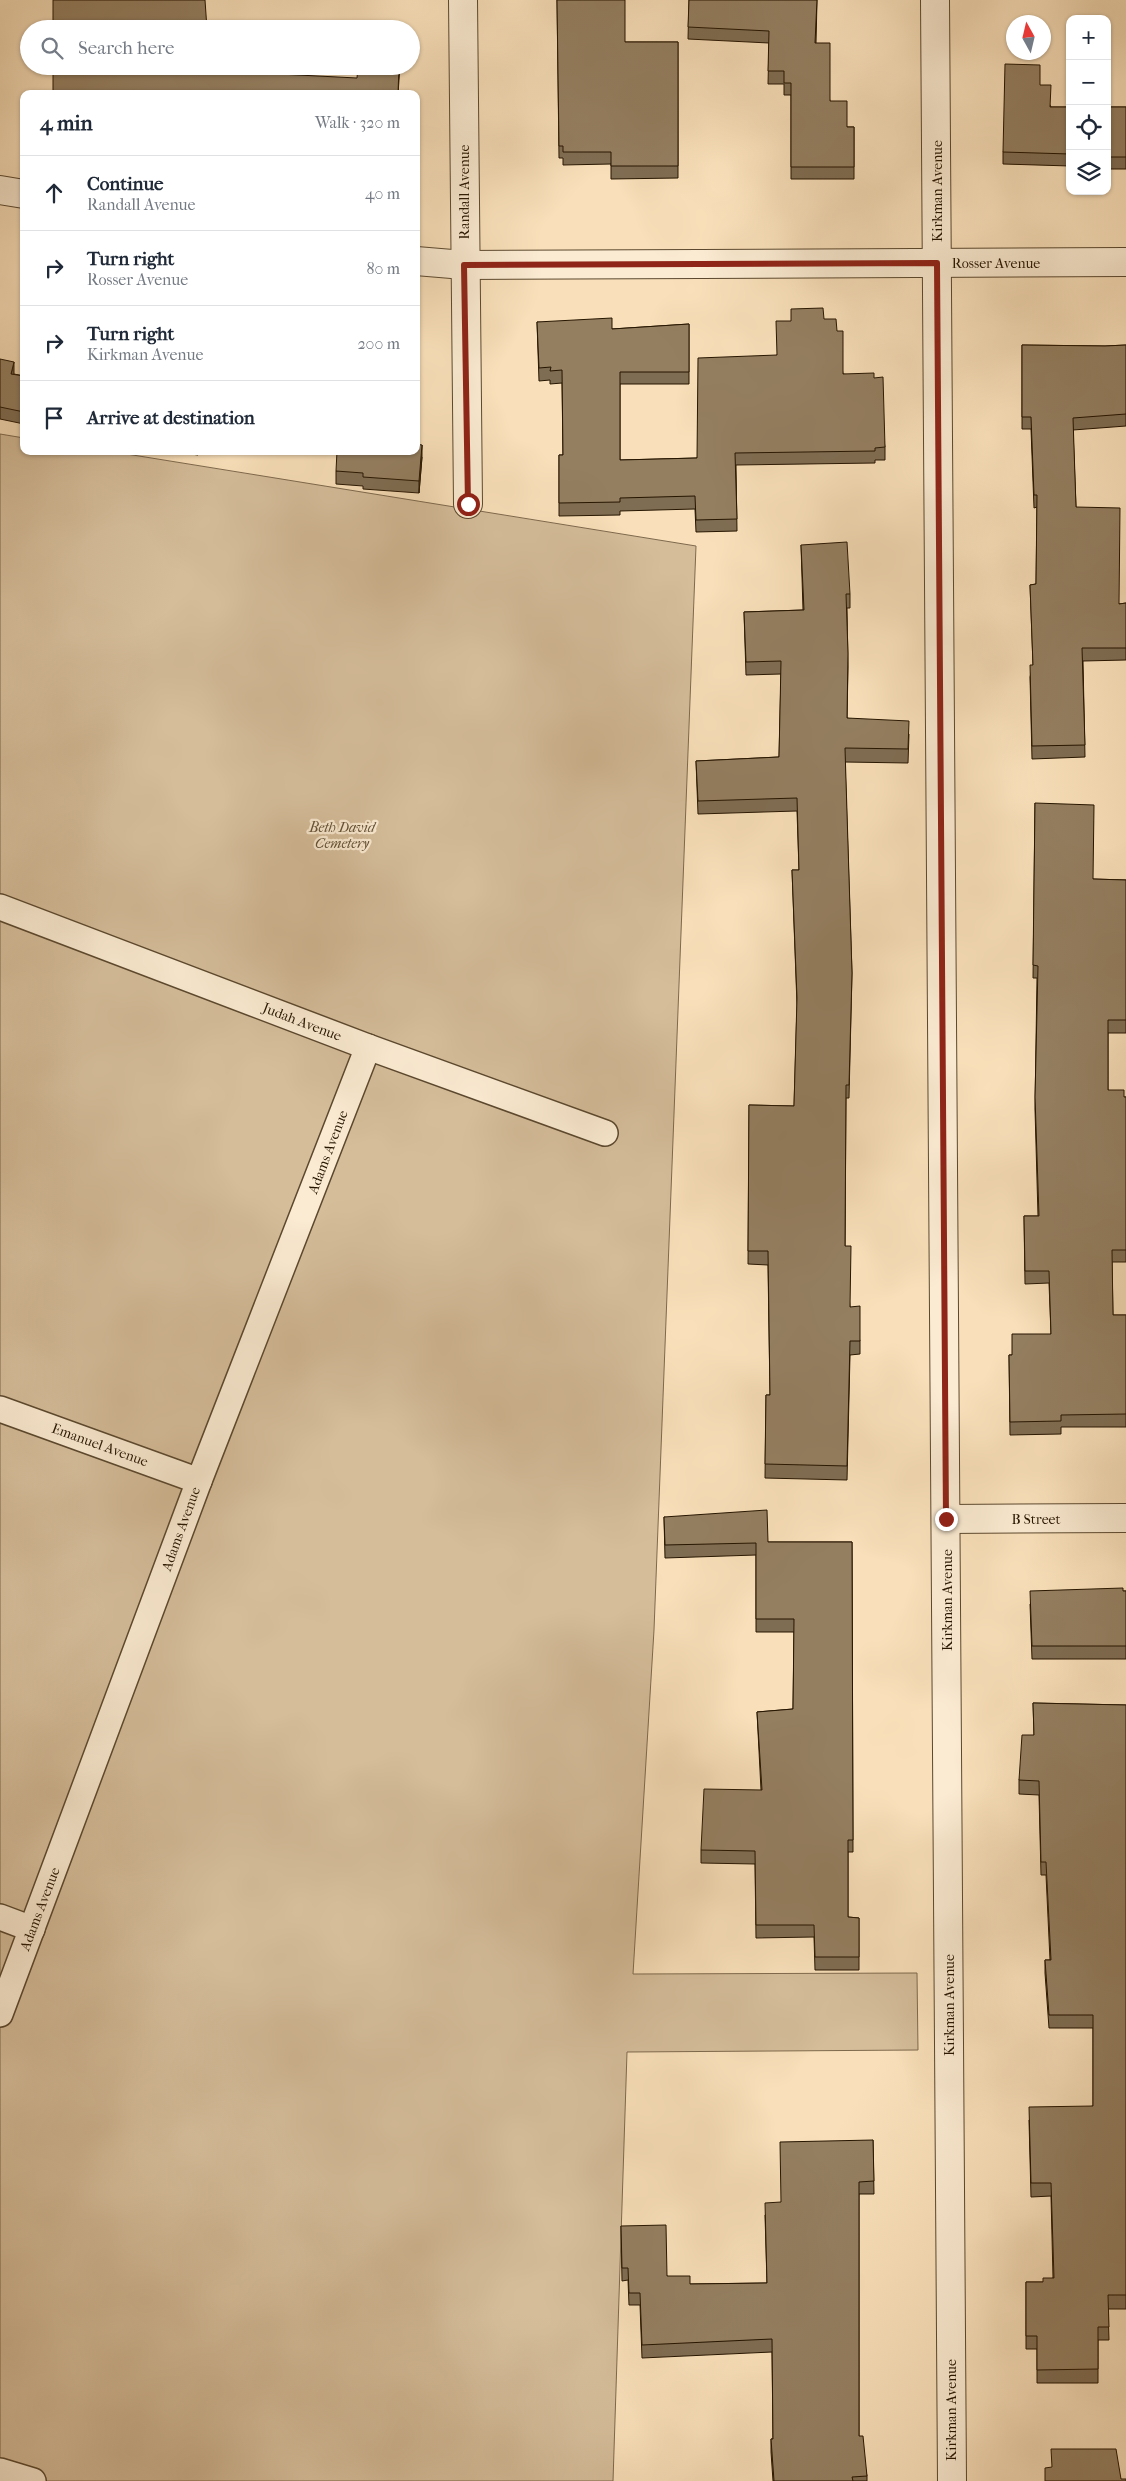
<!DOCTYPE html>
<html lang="en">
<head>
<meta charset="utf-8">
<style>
  body { margin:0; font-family:"IM FELL French Canon",serif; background:#f6f6f7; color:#1f2937 }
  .controls { position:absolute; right:15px; top:15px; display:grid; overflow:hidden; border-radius:10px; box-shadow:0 1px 4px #0004 }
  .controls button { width:45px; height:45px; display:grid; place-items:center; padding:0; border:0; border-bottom:1px solid #e0e1e3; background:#fff; color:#1f2937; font:25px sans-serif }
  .compass { position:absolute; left:1006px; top:15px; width:45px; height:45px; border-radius:50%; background:#fff; box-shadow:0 1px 4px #0004; rotate:352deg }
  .stop { position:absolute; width:15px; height:15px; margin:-11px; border:4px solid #8f2418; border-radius:50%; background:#fff }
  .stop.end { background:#8f2418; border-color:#fff; box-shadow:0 1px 5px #0008 }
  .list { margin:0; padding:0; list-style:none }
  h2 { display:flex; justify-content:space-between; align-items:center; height:65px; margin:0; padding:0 20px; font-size:21px }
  h2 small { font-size:16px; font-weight:400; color:#747a83 }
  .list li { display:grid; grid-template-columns:32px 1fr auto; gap:15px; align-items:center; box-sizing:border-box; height:75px; padding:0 20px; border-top:1px solid #e0e1e3 }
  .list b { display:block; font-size:19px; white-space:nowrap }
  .list p { margin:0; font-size:16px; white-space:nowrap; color:#747a83 }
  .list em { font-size:16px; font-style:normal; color:#747a83 }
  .icon { flex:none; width:28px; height:28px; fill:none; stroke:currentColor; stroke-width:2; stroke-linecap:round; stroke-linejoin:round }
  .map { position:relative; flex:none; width:1126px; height:2481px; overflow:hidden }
  .search { position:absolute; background:#fff; box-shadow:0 1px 4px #0004; left:20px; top:20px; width:400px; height:55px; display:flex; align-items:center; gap:12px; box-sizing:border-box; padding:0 18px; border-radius:28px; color:#747a83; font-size:19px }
  .panel { position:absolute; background:#fff; box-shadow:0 1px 4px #0004; left:20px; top:90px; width:400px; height:365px; border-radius:10px }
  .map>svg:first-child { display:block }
  .green { fill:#d5bd9a; stroke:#7e694d }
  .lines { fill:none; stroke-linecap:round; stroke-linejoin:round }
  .service-casing { stroke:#5b482e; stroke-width:28 }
  .minor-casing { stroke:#5b482e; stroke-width:30 }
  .service { stroke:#fbebd2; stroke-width:25 }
  .minor { stroke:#fbebd2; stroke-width:28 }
  .wall { fill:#7f6d53; stroke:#261500 }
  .shaded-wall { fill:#685944; stroke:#261500 }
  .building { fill:#947f61; stroke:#261500 }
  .route { stroke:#8f2418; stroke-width:6 }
  .labels { text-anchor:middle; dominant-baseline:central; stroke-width:4.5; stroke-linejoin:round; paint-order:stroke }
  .street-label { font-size:14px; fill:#261500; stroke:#fbebd2 }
  .park-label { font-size:14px; font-style:italic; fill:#635036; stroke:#fbebd2 }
</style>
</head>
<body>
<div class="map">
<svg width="1126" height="2481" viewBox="0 0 1126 2481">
  <rect width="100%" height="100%" fill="#f9e0ba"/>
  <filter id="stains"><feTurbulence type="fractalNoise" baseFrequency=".004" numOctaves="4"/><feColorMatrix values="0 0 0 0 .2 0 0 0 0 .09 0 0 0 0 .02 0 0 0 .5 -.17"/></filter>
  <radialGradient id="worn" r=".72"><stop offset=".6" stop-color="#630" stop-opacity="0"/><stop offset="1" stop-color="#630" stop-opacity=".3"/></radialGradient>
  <path class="green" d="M 0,434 L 24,438 L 24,451 L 108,451 L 696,546 L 654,1630 L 633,1974 L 917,1973 L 918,2050 L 627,2052 L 613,2481 L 0,2481 Z"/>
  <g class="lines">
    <g class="service-casing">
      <g id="service">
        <path d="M 0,907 L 368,1047 L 605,1133"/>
        <path d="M 0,1409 L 199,1481"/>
        <path d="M 0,1917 L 32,1929"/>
        <path d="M 0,2014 L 199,1481 L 368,1047"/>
        <path d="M 0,2471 L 33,2481"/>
      </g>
    </g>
    <g class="minor-casing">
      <g id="minor">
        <path d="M 463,0 L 468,504"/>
        <path d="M 935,0 L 952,2481"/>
        <path d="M 0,190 L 24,194"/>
        <path d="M 416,261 L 464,265 L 1126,262"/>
        <path d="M 946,1519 L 1126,1518"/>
      </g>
    </g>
    <use href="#service" class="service"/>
    <use href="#minor" class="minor"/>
  </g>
  <g class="wall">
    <path d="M 557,0 L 625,42 L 678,42 L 678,178 L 611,179 L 611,164 L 563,165 L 563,158 L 559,158 Z"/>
    <path d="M 689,0 L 817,0 L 816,43 L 830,101 L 847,127 L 854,127 L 854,179 L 791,179 L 791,95 L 784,95 L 784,84 L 768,84 L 769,43 L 688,39 Z"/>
    <path d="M 1040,85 L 1051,107 L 1070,107 L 1070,166 L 1003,164 L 1003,152 Z"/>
    <rect x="1107" y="107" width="19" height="62"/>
    <path d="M 824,319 L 837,331 L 843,374 L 874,378 L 885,447 L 885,460 L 875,460 L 875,463 L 736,465 L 737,531 L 696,532 L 695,509 L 620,511 L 620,515 L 559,516 L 559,455 L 563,455 L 562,383 L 550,384 L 550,380 L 539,381 L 537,322 L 612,329 L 689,324 L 689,384 L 620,384 L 620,460 L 697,458 L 777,355 L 791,321 Z"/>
    <path d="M 1022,345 L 1105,346 L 1126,345 L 1126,426 L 1073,430 L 1076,507 L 1119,604 L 1126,603 L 1126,660 L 1083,661 L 1085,757 L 1032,759 L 1030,677 L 1033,665 L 1030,585 L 1036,584 L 1037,507 L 1034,508 L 1031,429 L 1022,429 Z"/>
    <path d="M 0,359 L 14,374 L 24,376 L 24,424 L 0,419 Z"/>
    <path d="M 170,451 L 198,451 L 198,455 Z"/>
    <path d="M 422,457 L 419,493 L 363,489 L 363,486 L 336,484 L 336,471 Z"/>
    <path d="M 801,545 L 850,594 L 850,608 L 847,608 L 848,667 L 847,718 L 909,734 L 908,763 L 845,762 L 852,973 L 849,1098 L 846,1098 L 845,1246 L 850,1307 L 860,1341 L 860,1354 L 850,1355 L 847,1480 L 765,1478 L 766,1395 L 770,1395 L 768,1265 L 748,1264 L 749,1105 L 794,1106 L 797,1005 L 792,870 L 799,870 L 797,811 L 698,814 L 696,761 L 779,757 L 781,674 L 746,675 L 744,612 L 803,610 Z"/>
    <path d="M 1035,803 L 1093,879 L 1126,880 L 1126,1033 L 1108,1033 L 1108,1090 L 1124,1097 L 1126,1097 L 1126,1262 L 1112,1262 L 1113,1315 L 1126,1315 L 1126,1427 L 1061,1427 L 1061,1434 L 1010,1435 L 1009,1355 L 1012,1355 L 1051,1334 L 1049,1283 L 1025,1284 L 1024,1216 L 1038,1216 L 1035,1109 L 1037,978 L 1033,978 Z"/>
    <path d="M 664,1517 L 768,1542 L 852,1542 L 853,1852 L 848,1852 L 848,1917 L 859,1918 L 859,1970 L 815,1970 L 814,1937 L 756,1938 L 755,1864 L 701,1863 L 701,1850 L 761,1790 L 757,1712 L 793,1709 L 794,1632 L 756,1632 L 756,1555 L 665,1558 Z"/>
    <path d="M 1123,1591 L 1126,1591 L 1126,1659 L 1032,1659 L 1030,1604 Z"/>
    <path d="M 1033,1703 L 1126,1705 L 1126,2309 L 1108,2309 L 1109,2340 L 1098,2340 L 1098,2383 L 1037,2383 L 1037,2349 L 1026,2349 L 1026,2282 L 1043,2282 L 1053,2278 L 1051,2196 L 1031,2197 L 1029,2120 L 1093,2106 L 1093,2028 L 1049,2028 L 1045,1973 L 1045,1960 L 1050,1960 L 1046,1875 L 1041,1875 L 1039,1795 L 1019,1794 L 1019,1780 L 1034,1735 Z"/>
    <path d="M 873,2140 L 874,2194 L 859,2194 L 859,2436 L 867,2476 L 867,2481 L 773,2481 L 771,2452 L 771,2439 L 773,2439 L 772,2352 L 642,2358 L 640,2305 L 629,2305 L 628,2280 L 622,2281 L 621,2226 L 667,2276 L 690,2284 L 767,2283 L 765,2215 L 781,2202 Z"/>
  </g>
  <g class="shaded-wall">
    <path d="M 399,66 L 400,66 L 398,94 Z"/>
    <path d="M 14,362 L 14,375 L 11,374 Z"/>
    <path d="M 422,445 L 422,457 L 419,493 L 419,481 Z"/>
  </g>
  <g class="building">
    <path d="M 53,0 L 205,0 L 207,29 L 53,29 Z"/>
    <path d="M 557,0 L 625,0 L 625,42 L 678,42 L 678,166 L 611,166 L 611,152 L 563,152 L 563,146 L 559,146 Z"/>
    <path d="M 689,0 L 817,0 L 815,43 L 830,43 L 830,101 L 847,101 L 847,127 L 854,127 L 854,167 L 791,167 L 791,83 L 784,83 L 784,71 L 768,71 L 769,31 L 688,27 Z"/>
    <path d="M 1005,64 L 1040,65 L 1040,85 L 1051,85 L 1050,107 L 1070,107 L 1070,154 L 1003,152 Z"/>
    <path d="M 53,66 L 259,66 L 259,73 L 357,78 L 358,66 L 399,66 L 398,94 L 53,94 Z"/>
    <rect x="1107" y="107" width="19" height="50"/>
    <path d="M 823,308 L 824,319 L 836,319 L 837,331 L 843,331 L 843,374 L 874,373 L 874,378 L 883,377 L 885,447 L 875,448 L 875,451 L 735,453 L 737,519 L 696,520 L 695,496 L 620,498 L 620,502 L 559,503 L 559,455 L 563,455 L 562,370 L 550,371 L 551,367 L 539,368 L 537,322 L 612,318 L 612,329 L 689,324 L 689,372 L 620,372 L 620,460 L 697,458 L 698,358 L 777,355 L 776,321 L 791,321 L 791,309 Z"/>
    <path d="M 1022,345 L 1105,346 L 1126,345 L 1126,414 L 1073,418 L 1076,507 L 1120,508 L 1119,604 L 1126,603 L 1126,648 L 1082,648 L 1085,745 L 1032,746 L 1030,665 L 1033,665 L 1030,585 L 1036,584 L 1037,495 L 1034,495 L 1031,417 L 1022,417 Z"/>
    <path d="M 0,359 L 14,362 L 11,374 L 24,376 L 24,412 L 0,407 Z"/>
    <path d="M 416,444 L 422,445 L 419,481 L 363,477 L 363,473 L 336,471 L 337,451 L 416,451 Z"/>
    <path d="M 847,542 L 850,594 L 846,594 L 848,653 L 847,718 L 909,721 L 908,749 L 845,748 L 852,973 L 849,1085 L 846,1085 L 845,1246 L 851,1246 L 850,1307 L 860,1306 L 860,1341 L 850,1341 L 847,1466 L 765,1464 L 766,1395 L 770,1395 L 768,1251 L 748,1251 L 749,1105 L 794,1106 L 797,998 L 792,870 L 799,870 L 797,798 L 698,801 L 696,761 L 779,757 L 781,661 L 746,662 L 744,612 L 804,610 L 801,545 Z"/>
    <path d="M 1035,803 L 1094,805 L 1093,879 L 1126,880 L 1126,1020 L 1108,1020 L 1108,1090 L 1124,1090 L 1124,1097 L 1126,1097 L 1126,1250 L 1112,1250 L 1113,1315 L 1126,1315 L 1126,1414 L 1061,1415 L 1061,1421 L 1010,1422 L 1009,1355 L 1012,1355 L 1012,1334 L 1051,1334 L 1049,1271 L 1025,1271 L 1024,1216 L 1039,1216 L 1035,1097 L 1038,966 L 1033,965 Z"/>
    <path d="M 767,1510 L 768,1542 L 852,1542 L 853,1840 L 848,1840 L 848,1917 L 859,1918 L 859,1957 L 815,1957 L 814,1925 L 756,1925 L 755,1851 L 701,1850 L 704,1789 L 762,1790 L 757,1712 L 793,1709 L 794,1619 L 756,1619 L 756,1543 L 665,1545 L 664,1517 Z"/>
    <path d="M 1123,1588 L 1123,1591 L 1126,1591 L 1126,1646 L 1032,1646 L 1030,1591 Z"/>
    <path d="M 1033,1703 L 1126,1705 L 1126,2295 L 1108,2295 L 1109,2327 L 1098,2327 L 1098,2369 L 1037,2370 L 1037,2336 L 1026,2336 L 1026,2282 L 1043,2282 L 1043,2278 L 1054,2278 L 1051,2183 L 1031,2183 L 1029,2107 L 1093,2106 L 1093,2015 L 1049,2015 L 1045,1960 L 1051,1960 L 1046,1862 L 1041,1862 L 1039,1781 L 1019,1780 L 1022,1735 L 1034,1735 Z"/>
    <path d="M 873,2140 L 874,2181 L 859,2182 L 859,2436 L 863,2436 L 867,2476 L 852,2477 L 853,2481 L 774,2481 L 771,2439 L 773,2439 L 772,2339 L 642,2345 L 640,2293 L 629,2293 L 628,2268 L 622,2268 L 621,2226 L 666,2225 L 667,2276 L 690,2276 L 690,2284 L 767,2283 L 765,2203 L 781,2202 L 780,2142 Z"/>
    <path d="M 1051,2449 L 1116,2449 L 1121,2479 L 1126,2479 L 1126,2481 L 1045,2481 L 1045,2468 L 1052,2467 Z"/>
  </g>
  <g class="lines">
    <path class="route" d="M 468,504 L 464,265 L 937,263 L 946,1519"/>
  </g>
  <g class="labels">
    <g class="street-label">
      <text transform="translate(937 191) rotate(-90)">Kirkman Avenue</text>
      <text transform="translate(464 192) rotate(-90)">Randall Avenue</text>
      <text x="996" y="263">Rosser Avenue</text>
      <text transform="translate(302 1022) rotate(21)">Judah Avenue</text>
      <text transform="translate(328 1152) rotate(-69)">Adams Avenue</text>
      <text transform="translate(100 1445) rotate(20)">Emanuel Avenue</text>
      <text x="1036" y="1519">B Street</text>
      <text transform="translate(181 1529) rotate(-70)">Adams Avenue</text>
      <text transform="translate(947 1600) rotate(-90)">Kirkman Avenue</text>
      <text transform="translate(40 1909) rotate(-69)">Adams Avenue</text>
      <text transform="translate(949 2005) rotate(-90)">Kirkman Avenue</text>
      <text transform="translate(951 2410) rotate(-90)">Kirkman Avenue</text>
    </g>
    <g class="park-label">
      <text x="342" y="827">Beth David<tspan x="342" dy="16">Cemetery</tspan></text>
    </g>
  </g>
  <rect width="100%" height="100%" filter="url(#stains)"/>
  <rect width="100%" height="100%" fill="url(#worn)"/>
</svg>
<div class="controls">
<button>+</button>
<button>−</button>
<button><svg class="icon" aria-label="locate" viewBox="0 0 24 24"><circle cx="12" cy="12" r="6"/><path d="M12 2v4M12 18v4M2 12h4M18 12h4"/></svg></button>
<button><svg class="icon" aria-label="layers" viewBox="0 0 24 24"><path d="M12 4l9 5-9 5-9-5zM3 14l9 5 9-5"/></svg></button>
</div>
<svg class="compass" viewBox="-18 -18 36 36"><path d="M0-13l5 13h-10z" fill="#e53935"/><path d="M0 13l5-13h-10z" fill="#747a83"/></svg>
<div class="stop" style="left:468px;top:504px"></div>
<div class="stop end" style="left:946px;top:1519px"></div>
<div class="search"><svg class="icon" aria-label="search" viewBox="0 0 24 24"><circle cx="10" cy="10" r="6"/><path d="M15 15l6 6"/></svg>Search here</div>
<section class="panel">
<h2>4 min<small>Walk · 320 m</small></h2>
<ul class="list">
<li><svg class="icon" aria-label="ahead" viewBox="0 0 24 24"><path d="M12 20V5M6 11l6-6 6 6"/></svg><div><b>Continue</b><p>Randall Avenue</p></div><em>40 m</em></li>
<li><svg class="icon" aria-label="right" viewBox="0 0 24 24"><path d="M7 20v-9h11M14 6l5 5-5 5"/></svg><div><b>Turn right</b><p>Rosser Avenue</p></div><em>80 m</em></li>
<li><svg class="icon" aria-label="right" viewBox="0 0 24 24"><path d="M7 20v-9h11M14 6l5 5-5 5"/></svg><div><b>Turn right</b><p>Kirkman Avenue</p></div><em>200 m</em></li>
<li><svg class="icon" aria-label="arrive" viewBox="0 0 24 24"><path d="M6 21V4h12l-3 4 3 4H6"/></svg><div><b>Arrive at destination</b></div></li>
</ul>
</section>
</div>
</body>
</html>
